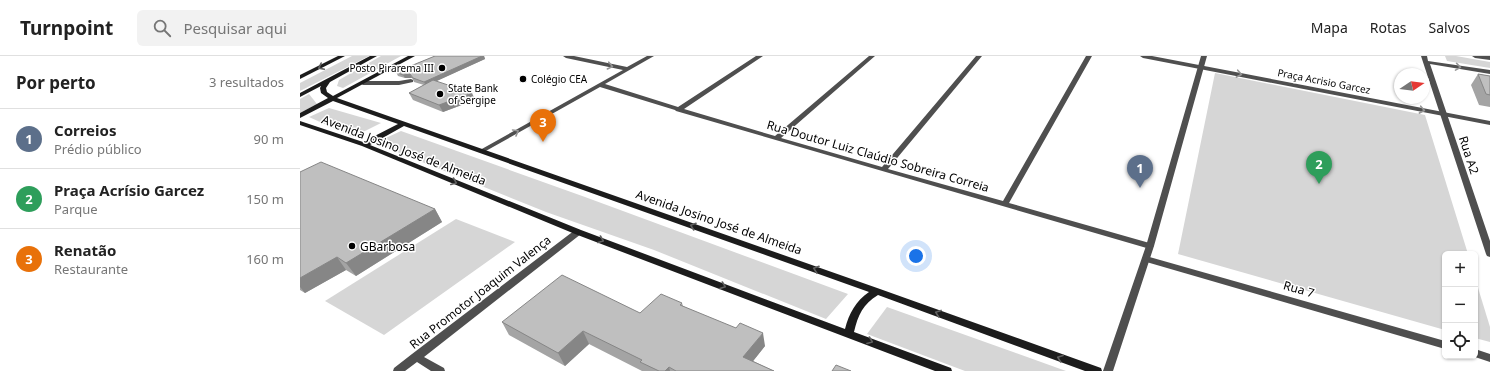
<!DOCTYPE html>
<html lang="pt">
<head>
<meta charset="utf-8">
<style>
  body { margin:0; font-family:"Noto Sans",sans-serif; background:#f2f2f2; color:#222 }
  .controls { position:absolute; right:12px; bottom:12px; display:grid; overflow:hidden; border-radius:6px; box-shadow:0 1px 3px #0004 }
  .controls button { width:36px; height:36px; display:grid; place-items:center; padding:0; border:0; border-bottom:1px solid #e0e0e0; background:#fff; color:#222; font:20px sans-serif }
  .compass { position:absolute; left:1094px; top:12px; width:36px; height:36px; border-radius:50%; background:#fff; box-shadow:0 1px 3px #0004; rotate:77deg }
  .you { position:absolute; left:616px; top:200px; width:14px; height:14px; margin:-10px; border:3px solid #fff; border-radius:50%; background:#1a73e8; box-shadow:0 0 0 6px #1a73e833 }
  .badge { display:grid; place-items:center; width:26px; height:26px; border-radius:50%; background:#0b8043; color:#fff; font-size:13px; font-weight:700 }
  .pin { position:absolute; translate:-50% -33px; filter:drop-shadow(0 1px 2px #0008) }
  .pin::after { content:''; position:absolute; top:21px; width:14px; height:12px; background:inherit; clip-path:polygon(0 0,100% 0,50% 100%) }
  .list { margin:0; padding:0; list-style:none }
  h2 { display:flex; justify-content:space-between; align-items:center; height:52px; margin:0; padding:0 16px; font-size:17px }
  h2 small { font-size:13px; font-weight:400; color:#767676 }
  .list li { display:grid; grid-template-columns:26px 1fr auto; gap:12px; align-items:center; box-sizing:border-box; height:60px; padding:0 16px; border-top:1px solid #e0e0e0 }
  .list b { display:block; font-size:15px; white-space:nowrap }
  .list p { margin:0; font-size:13px; white-space:nowrap; color:#767676 }
  .list em { font-size:13px; font-style:normal; color:#767676 }
  .icon { flex:none; width:22px; height:22px; fill:none; stroke:currentColor; stroke-width:2; stroke-linecap:round; stroke-linejoin:round }
  .map { position:relative; flex:none; width:1190px; height:315px; overflow:hidden }
  header { display:flex; align-items:center; gap:24px; box-sizing:border-box; height:56px; padding:0 20px; background:#fff; border-bottom:1px solid #e0e0e0 }
  header strong { font-size:19px }
  nav { display:flex; gap:22px; margin-inline-start:auto; font-size:14px }
  .search { width:280px; height:36px; background:#f2f2f2; display:flex; align-items:center; gap:10px; box-sizing:border-box; padding:0 14px; border-radius:6px; color:#767676; font-size:15px }
  main { display:flex }
  aside { flex:1; background:#fff }
  .map>svg:first-child { display:block }
  .green { fill:#d6d6d6 }
  .lines { fill:none; stroke-linecap:round; stroke-linejoin:round }
  .service { fill:#4f4f4f; fill-rule:evenodd }
  .minor { fill:#4f4f4f; fill-rule:evenodd }
  .tertiary { fill:#4f4f4f; fill-rule:evenodd }
  .secondary { fill:#1c1c1c; fill-rule:evenodd }
  .wall { fill:#a4a4a4 }
  .shaded-wall { fill:#868686 }
  .building { fill:#bfbfbf; stroke:#868686 }
  .oneway { stroke:#959595 }
  .oneway2 { stroke:#606060 }
  .poi-dot { fill:#000; stroke:#fff; stroke-width:1.5 }
  .labels { text-anchor:middle; dominant-baseline:central; stroke-width:3; stroke-linejoin:round; paint-order:stroke }
  .far-poi-label { font-size:10px; fill:#000; stroke:#fff; text-anchor:start }
  .far-street-label { font-size:10px; fill:#000; stroke:#fff }
  .street-label { font-size:12px; fill:#000; stroke:#fff }
  .poi-label { font-size:12px; fill:#000; stroke:#fff; text-anchor:start }
</style>
</head>
<body>
<header>
<strong>Turnpoint</strong>
<div class="search"><svg class="icon" aria-label="search" viewBox="0 0 24 24"><circle cx="10" cy="10" r="6"/><path d="M15 15l6 6"/></svg>Pesquisar aqui</div>
<nav><a>Mapa</a><a>Rotas</a><a>Salvos</a></nav>
</header>
<main>
<aside>
<h2>Por perto<small>3 resultados</small></h2>
<ul class="list">
<li><span class="badge" style="background:#5c6f8a">1</span><div><b>Correios</b><p>Prédio público</p></div><em>90 m</em></li>
<li><span class="badge" style="background:#2e9e5b">2</span><div><b>Praça Acrísio Garcez</b><p>Parque</p></div><em>150 m</em></li>
<li><span class="badge" style="background:#e8710a">3</span><div><b>Renatão</b><p>Restaurante</p></div><em>160 m</em></li>
</ul>
</aside>
<div class="map">
<svg width="1190" height="315" viewBox="0 0 1190 315">
  <rect width="100%" height="100%" fill="#fff"/>
  <g class="green">
    <path d="M 52,0 L 69,0 L 0,35 L 0,27 Z"/>
    <path d="M 81,0 L 101,0 L 43,32 L 37,30 L 39,24 Z"/>
    <path d="M 1145,0 L 1156,0 L 1190,6 L 1190,12 L 1147,5 Z"/>
    <path d="M 915,17 L 1125,59 L 1168,198 L 1145,198 L 1145,274 L 878,198 Z"/>
    <path d="M 9,38 L 17,48 L 0,57 L 0,43 Z"/>
    <path d="M 29,52 L 81,67 L 53,81 L 9,61 Z"/>
    <path d="M 101,75 L 285,141 L 548,238 L 526,263 L 354,194 L 246,156 L 75,87 Z"/>
    <path d="M 156,163 L 215,186 L 84,279 L 25,245 Z"/>
    <path d="M 1175,222 L 1190,271 L 1190,286 L 1175,282 Z"/>
    <path d="M 587,251 L 766,315 L 665,315 L 567,278 Z"/>
  </g>
  <g class="lines">
    <path class="service" d="M 111,23 L 113,24 L 113,26 L 99,29 L 63,29 L 60,27 L 63,25 L 99,25 Z"/>
    <g class="minor">
      <path d="M 263,0 L 274,0 L 327,11 L 347,0 L 354,0 L 305,28 L 378,51 L 456,0 L 463,0 L 384,53 L 475,80 L 569,0 L 575,0 L 481,82 L 582,111 L 676,0 L 682,0 L 588,113 L 703,145 L 786,0 L 792,0 L 709,147 L 853,188 L 854,190 L 850,193 L 376,55 L 375,54 L 300,31 L 184,96 L 180,96 L 178,95 L 180,94 L 323,14 L 266,2 Z"/>
      <path d="M 840,0 L 852,0 L 1190,65 L 1190,69 L 843,2 Z"/>
      <path d="M 278,173 L 282,176 L 281,178 L 124,301 L 144,312 L 145,315 L 131,315 L 117,306 L 105,315 L 93,315 L 94,312 L 112,298 L 275,174 Z"/>
      <path d="M 846,200 L 1145,285 L 1145,293 L 843,205 L 842,203 L 843,201 Z"/>
      <path d="M 1175,293 L 1190,298 L 1190,306 L 1172,300 L 1175,300 Z"/>
    </g>
    <g class="tertiary">
      <path d="M 901,0 L 907,0 L 854,190 L 813,315 L 803,315 L 846,190 Z"/>
      <path d="M 1121,0 L 1127,0 L 1128,5 L 1190,14 L 1190,18 L 1130,8 L 1190,185 L 1190,201 L 1187,200 L 1186,198 Z"/>
      <path d="M 1172,0 L 1190,0 L 1190,4 L 1175,2 Z"/>
    </g>
    <g class="secondary">
      <path d="M 38,0 L 45,0 L 0,23 L 0,19 Z"/>
      <path d="M 70,0 L 77,0 L 30,26 L 26,32 L 27,36 L 33,40 L 108,0 L 115,0 L 37,42 L 580,233 L 801,312 L 802,315 L 785,315 L 578,239 C 563,248 558,259 554,276 L 651,312 L 652,315 L 635,315 L 275,178 L 62,90 L 0,69 L 0,65 L 63,86 L 98,68 L 33,45 L 0,62 L 0,57 L 28,42 L 21,37 L 20,32 L 21,30 L 0,41 L 0,37 ZM 104,70 L 569,236 C 556,245 549,257 545,273 L 281,174 L 70,89 Z"/>
    </g>
  </g>
  <g class="wall">
    <path d="M 135,0 L 184,0 L 185,3 L 136,25 L 175,44 L 143,56 L 113,44 L 109,37 L 124,29 L 114,26 L 112,22 L 105,22 L 98,20 L 96,16 Z"/>
    <path d="M 1178,18 L 1190,20 L 1190,51 L 1179,49 L 1171,29 Z"/>
    <path d="M 0,116 L 135,153 L 142,166 L 56,220 L 46,214 L 5,237 L 0,234 Z"/>
    <path d="M 382,247 L 383,250 L 465,290 L 453,305 L 474,315 L 342,315 L 289,288 L 265,310 L 209,279 L 202,266 L 340,257 Z"/>
  </g>
  <g class="shaded-wall">
    <path d="M 182,0 L 184,0 L 185,3 L 126,30 L 124,26 Z"/>
    <path d="M 110,18 L 112,22 L 105,22 L 103,19 Z"/>
    <path d="M 172,37 L 175,44 L 143,56 L 139,49 Z"/>
    <path d="M 135,153 L 142,166 L 56,220 L 46,207 Z"/>
    <path d="M 37,201 L 46,214 L 5,237 L 0,231 L 0,222 Z"/>
    <path d="M 283,275 L 289,288 L 265,310 L 258,297 Z"/>
    <path d="M 463,277 L 465,290 L 446,314 L 443,301 Z"/>
    <path d="M 369,311 L 370,315 L 365,315 Z"/>
  </g>
  <g class="building">
    <path d="M 135,0 L 182,0 L 124,26 L 113,22 L 110,18 L 103,19 L 96,16 Z"/>
    <path d="M 1178,18 L 1190,20 L 1190,39 L 1186,38 Z"/>
    <path d="M 133,24 L 172,37 L 139,49 L 109,37 Z"/>
    <path d="M 21,106 L 135,153 L 46,207 L 37,201 L 0,222 L 0,116 Z"/>
    <path d="M 262,219 L 340,257 L 361,238 L 382,247 L 380,249 L 436,272 L 440,267 L 463,277 L 443,301 L 474,315 L 376,315 L 369,311 L 365,315 L 359,315 L 340,306 L 342,304 L 283,275 L 258,297 L 202,266 Z"/>
    <path d="M 536,309 L 551,315 L 532,315 Z"/>
  </g>
  <defs><path id="oneway-chevron" d="M-2-3.5L2.5 0L-2 3.5" fill="none" stroke-width="1.6" stroke-linecap="round" stroke-linejoin="round"/></defs>
  <g class="oneway">
    <use href="#oneway-chevron" transform="translate(310 10) rotate(12)"/>
    <use href="#oneway-chevron" transform="translate(1158 11) rotate(9)"/>
    <use href="#oneway-chevron" transform="translate(939 18) rotate(11)"/>
    <use href="#oneway-chevron" transform="translate(1122 54) rotate(11)"/>
    <use href="#oneway-chevron" transform="translate(216 76) rotate(-30)"/>
  </g>
  <g class="oneway2">
    <use href="#oneway-chevron" transform="translate(21 11) rotate(153)"/>
    <use href="#oneway-chevron" transform="translate(154 126) rotate(22)"/>
    <use href="#oneway-chevron" transform="translate(393 170) rotate(-161)"/>
    <use href="#oneway-chevron" transform="translate(301 184) rotate(21)"/>
    <use href="#oneway-chevron" transform="translate(516 213) rotate(-161)"/>
    <use href="#oneway-chevron" transform="translate(423 230) rotate(20)"/>
    <use href="#oneway-chevron" transform="translate(638 257) rotate(-160)"/>
    <use href="#oneway-chevron" transform="translate(570 285) rotate(21)"/>
    <use href="#oneway-chevron" transform="translate(760 302) rotate(-160)"/>
  </g>
  <g class="poi-dot">
    <circle cx="142" cy="12" r="4"/>
    <circle cx="223" cy="23" r="4"/>
    <circle cx="140" cy="38" r="4"/>
    <circle cx="52" cy="190" r="4"/>
  </g>
  <g class="labels">
    <g class="far-poi-label">
      <text x="134" y="12" text-anchor="end">Posto Pirarema III</text>
      <text x="231" y="23">Colégio CEA</text>
      <text x="148" y="32">State Bank<tspan x="148" dy="12">of Sergipe</tspan></text>
    </g>
    <g class="far-street-label">
      <text transform="translate(1024 25) rotate(11)">Praça Acrisio Garcez</text>
    </g>
    <g class="street-label">
      <text transform="translate(104 94) rotate(21)">Avenida Josino José de Almeida</text>
      <text transform="translate(1169 99) rotate(72)">Rua A2</text>
      <text transform="translate(578 100) rotate(16)">Rua Doutor Luiz Claúdio Sobreira Correia</text>
      <text transform="translate(419 166) rotate(19)">Avenida Josino José de Almeida</text>
      <text transform="translate(999 233) rotate(16)">Rua 7</text>
      <text transform="translate(180 236) rotate(-38)">Rua Promotor Joaquim Valença</text>
    </g>
    <g class="poi-label">
      <text x="60" y="190">GBarbosa</text>
    </g>
  </g>
</svg>
<div class="controls">
<button>+</button>
<button>−</button>
<button><svg class="icon" aria-label="locate" viewBox="0 0 24 24"><circle cx="12" cy="12" r="6"/><path d="M12 2v4M12 18v4M2 12h4M18 12h4"/></svg></button>
</div>
<svg class="compass" viewBox="-18 -18 36 36"><path d="M0-13l5 13h-10z" fill="#e53935"/><path d="M0 13l5-13h-10z" fill="#767676"/></svg>
<div class="you"></div>
<div class="pin badge" style="left:840px;top:132px;background:#5c6f8a">1</div>
<div class="pin badge" style="left:1019px;top:128px;background:#2e9e5b">2</div>
<div class="pin badge" style="left:243px;top:86px;background:#e8710a">3</div>
</div>
</main>
</body>
</html>
